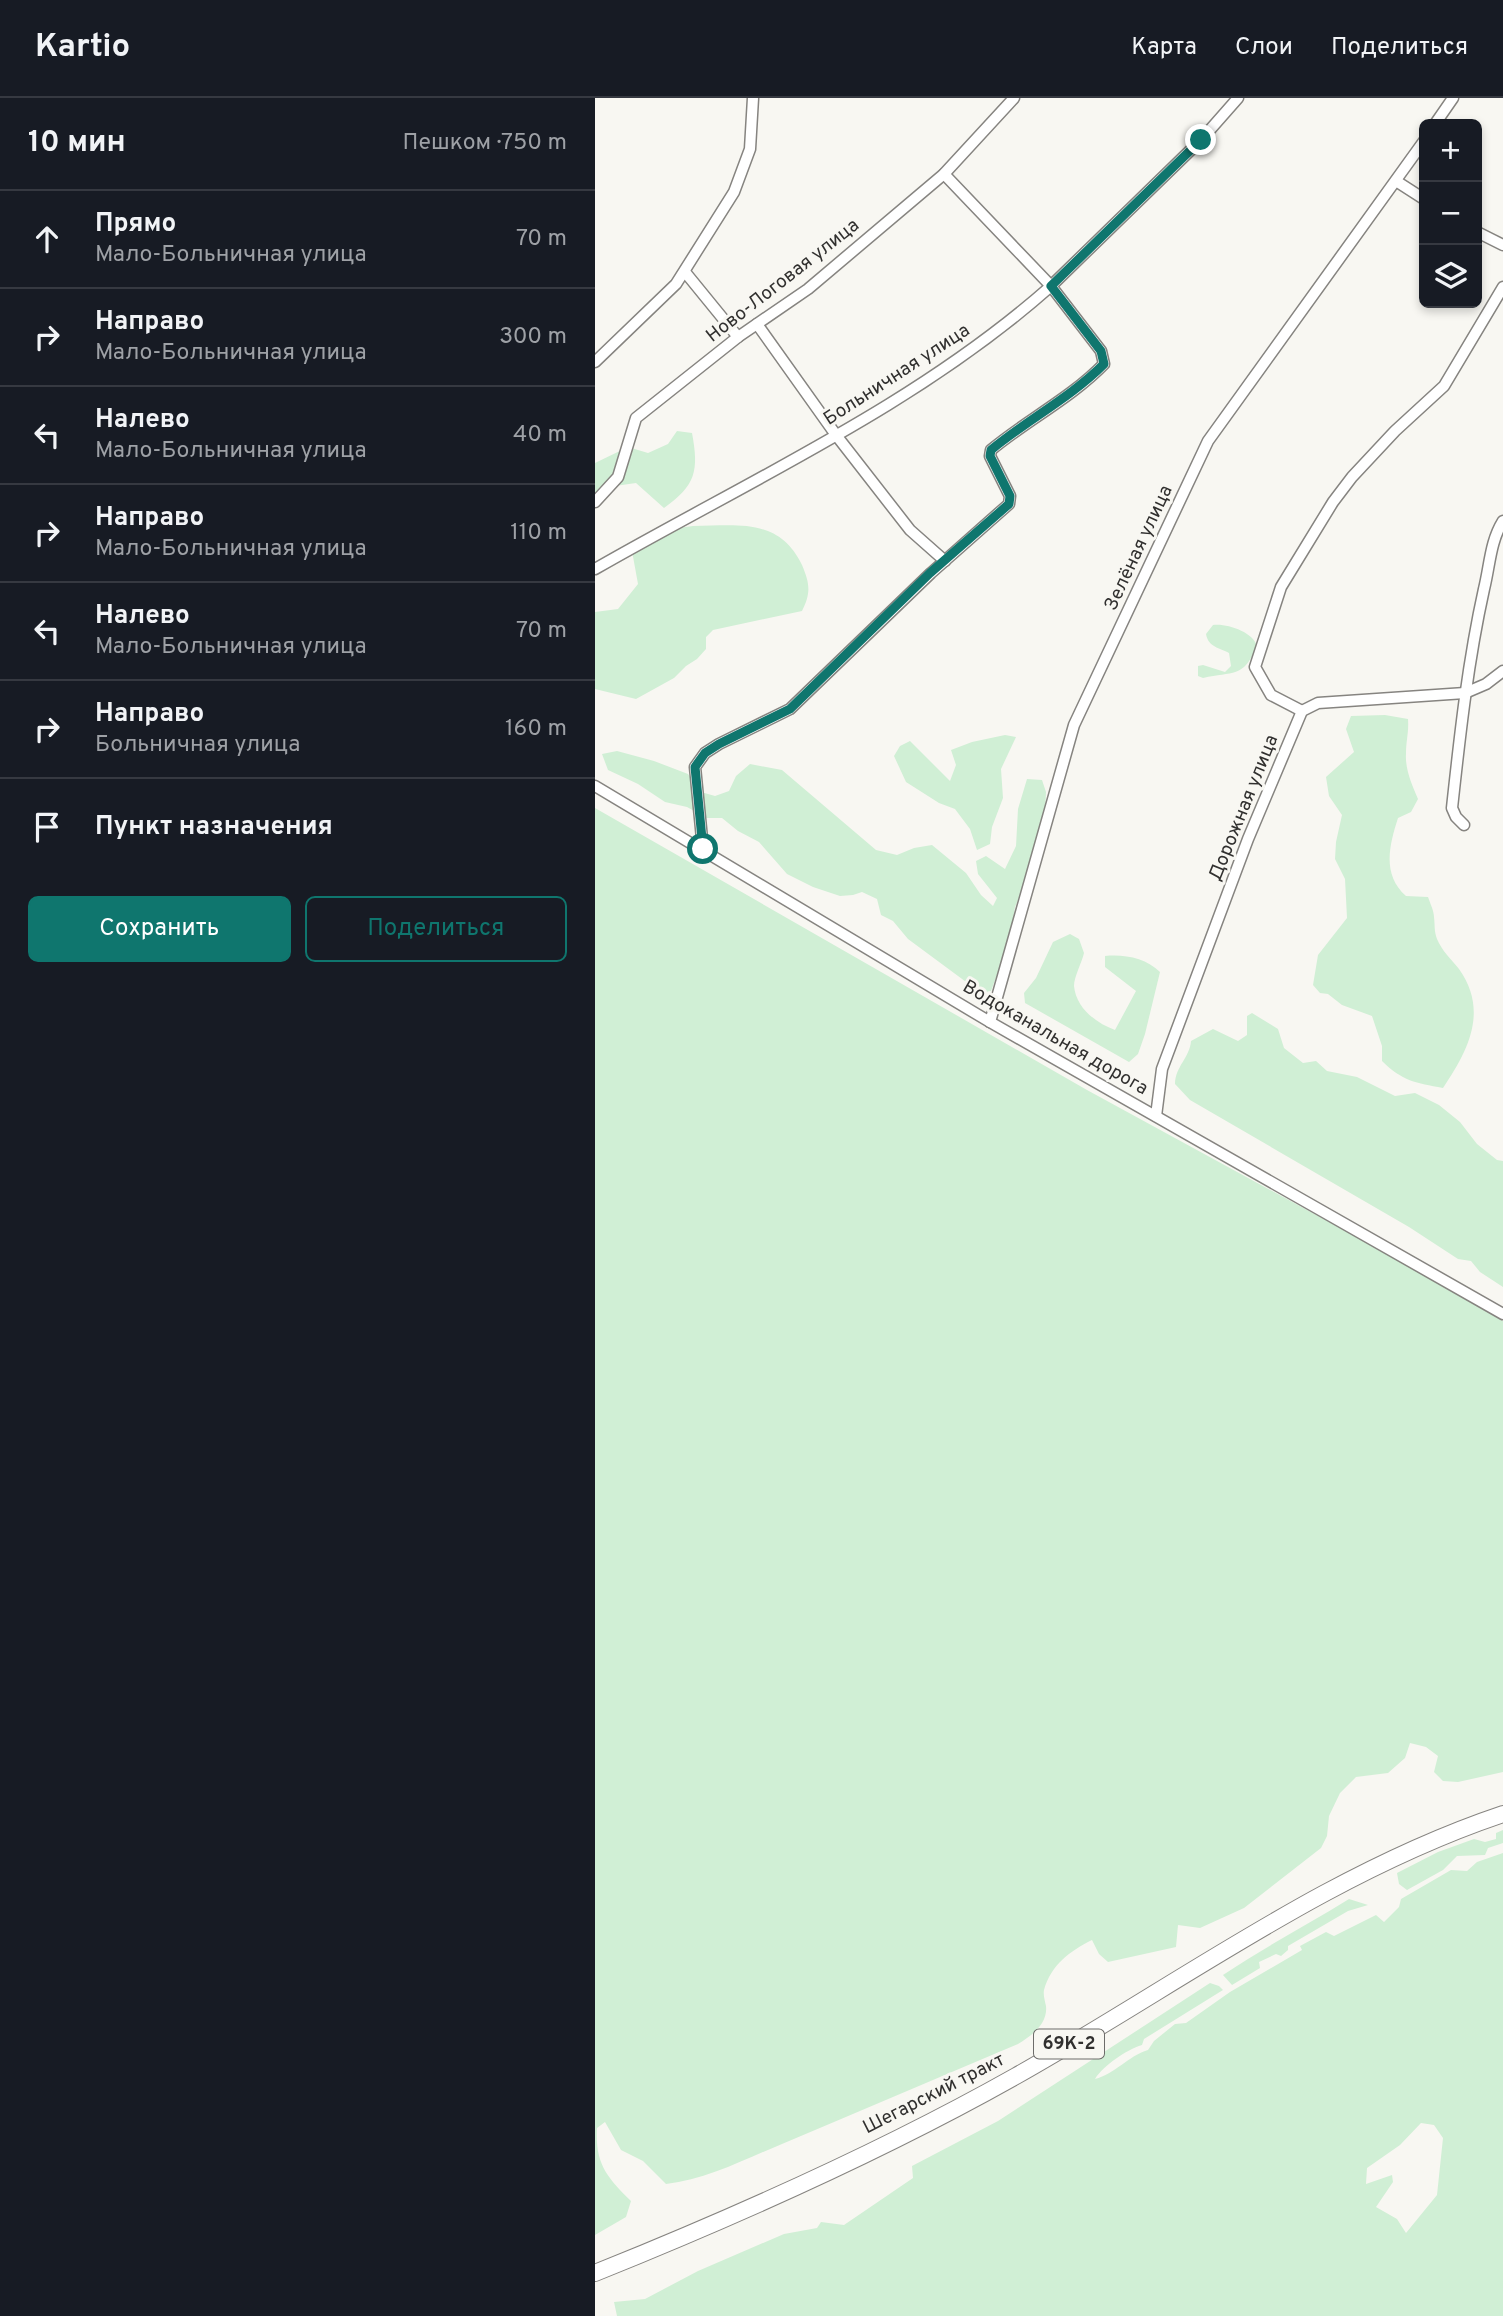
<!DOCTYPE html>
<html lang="ru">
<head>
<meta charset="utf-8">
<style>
  body { margin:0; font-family:Overpass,sans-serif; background:#20242c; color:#f1f3f6 }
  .controls { position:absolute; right:21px; top:21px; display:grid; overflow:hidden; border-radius:10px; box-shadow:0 4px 10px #0003 }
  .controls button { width:63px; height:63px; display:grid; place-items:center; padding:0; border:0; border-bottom:2px solid #363941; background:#171b24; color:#f1f3f6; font:35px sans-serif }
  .stop { position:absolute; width:21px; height:21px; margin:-16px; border:5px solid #0f766e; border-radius:50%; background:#fff }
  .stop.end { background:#0f766e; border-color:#fff; box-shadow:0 2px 7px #0008 }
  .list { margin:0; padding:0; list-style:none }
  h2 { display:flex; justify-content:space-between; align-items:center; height:91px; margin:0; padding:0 28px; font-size:30px }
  h2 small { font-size:23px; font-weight:400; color:#9ea1a6 }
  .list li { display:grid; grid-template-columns:46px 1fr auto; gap:21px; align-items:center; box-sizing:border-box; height:98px; padding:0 28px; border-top:2px solid #363941 }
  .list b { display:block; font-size:26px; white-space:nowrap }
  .list p { margin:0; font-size:23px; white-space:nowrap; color:#9ea1a6 }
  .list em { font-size:23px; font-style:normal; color:#9ea1a6 }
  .actions { display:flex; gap:14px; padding:21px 28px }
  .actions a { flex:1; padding:16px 0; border:2px solid #0f766e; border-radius:10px; text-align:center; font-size:24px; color:#0f766e }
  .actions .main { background:#0f766e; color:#fff }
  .icon { flex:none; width:38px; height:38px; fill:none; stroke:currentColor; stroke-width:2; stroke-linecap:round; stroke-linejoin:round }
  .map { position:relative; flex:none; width:908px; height:2218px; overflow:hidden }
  header { display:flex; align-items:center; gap:42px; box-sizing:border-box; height:98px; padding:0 35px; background:#171b24; border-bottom:2px solid #363941 }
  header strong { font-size:33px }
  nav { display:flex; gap:38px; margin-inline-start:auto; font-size:24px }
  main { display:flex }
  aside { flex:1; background:#171b24 }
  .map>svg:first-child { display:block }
  .green { fill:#d0efd5; fill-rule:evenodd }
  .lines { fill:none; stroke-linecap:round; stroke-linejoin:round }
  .minor-casing { stroke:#868480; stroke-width:13 }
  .primary-casing { stroke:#868480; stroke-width:18 }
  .minor { stroke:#fff; stroke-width:10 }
  .primary { stroke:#fff; stroke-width:16 }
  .route { stroke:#0f766e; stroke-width:9 }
  .labels { text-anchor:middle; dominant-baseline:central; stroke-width:6; stroke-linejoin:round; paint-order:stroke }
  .shield { fill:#f8f7f2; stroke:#6d6c6a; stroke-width:2 }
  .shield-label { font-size:18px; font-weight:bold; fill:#31302f }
  .street-label { font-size:19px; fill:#31302f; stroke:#f8f7f2 }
</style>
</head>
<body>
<header>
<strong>Kartio</strong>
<nav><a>Карта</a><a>Слои</a><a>Поделиться</a></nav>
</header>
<main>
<aside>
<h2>10 мин<small>Пешком · 750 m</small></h2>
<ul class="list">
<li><svg class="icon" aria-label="ahead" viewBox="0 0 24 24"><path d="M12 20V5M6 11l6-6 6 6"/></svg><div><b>Прямо</b><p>Мало-Больничная улица</p></div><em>70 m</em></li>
<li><svg class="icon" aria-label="right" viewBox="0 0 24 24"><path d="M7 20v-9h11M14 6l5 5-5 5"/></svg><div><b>Направо</b><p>Мало-Больничная улица</p></div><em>300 m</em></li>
<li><svg class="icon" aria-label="left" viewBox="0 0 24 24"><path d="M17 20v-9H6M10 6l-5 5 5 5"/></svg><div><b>Налево</b><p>Мало-Больничная улица</p></div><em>40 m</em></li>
<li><svg class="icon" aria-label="right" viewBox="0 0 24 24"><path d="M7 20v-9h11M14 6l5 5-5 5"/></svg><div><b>Направо</b><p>Мало-Больничная улица</p></div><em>110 m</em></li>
<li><svg class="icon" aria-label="left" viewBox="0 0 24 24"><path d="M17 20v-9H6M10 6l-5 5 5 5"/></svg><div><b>Налево</b><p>Мало-Больничная улица</p></div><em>70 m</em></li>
<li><svg class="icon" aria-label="right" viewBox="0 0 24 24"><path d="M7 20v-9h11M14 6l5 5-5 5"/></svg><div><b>Направо</b><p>Больничная улица</p></div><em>160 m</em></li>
<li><svg class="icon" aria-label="arrive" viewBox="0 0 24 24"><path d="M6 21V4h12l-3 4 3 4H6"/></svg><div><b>Пункт назначения</b></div></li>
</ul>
<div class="actions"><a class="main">Сохранить</a><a>Поделиться</a></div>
</aside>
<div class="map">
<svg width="908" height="2218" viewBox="0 0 908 2218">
  <rect width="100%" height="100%" fill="#f8f7f2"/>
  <g class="green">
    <path d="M 82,333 L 97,335 C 104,373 101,387 69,410 L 41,385 L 20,388 L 0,402 L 0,365 L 33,349 L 53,355 L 73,346 Z"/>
    <path d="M 98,428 C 142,428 184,419 207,467 C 215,486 216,495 207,513 L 118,532 L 111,539 L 111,551 L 102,561 L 91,568 L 79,580 L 41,601 L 0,591 L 0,514 L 23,511 L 43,486 L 37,453 L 68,432 Z"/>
    <path d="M 618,527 C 632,525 658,534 662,548 C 648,581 638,573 608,580 L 603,578 L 603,568 L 608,567 L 630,574 L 636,568 L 634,555 C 625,550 613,549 611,536 Z"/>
    <path d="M 790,617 L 813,621 C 814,635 811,642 811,656 C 810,671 817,687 823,701 L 816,714 L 803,720 C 794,748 787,777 811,798 L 833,799 C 835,805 839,813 839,819 C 840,827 839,833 842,841 C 847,853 856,861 864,871 C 894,913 873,953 848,990 C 821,985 807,983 787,963 L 787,948 L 777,918 L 747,907 L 733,896 L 725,895 L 718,887 L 723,857 L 752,820 L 750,781 L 740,761 L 741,744 L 747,717 L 734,698 L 731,679 L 759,654 L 751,631 L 756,618 Z"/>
    <path d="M 410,637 L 421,639 L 406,671 L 408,700 L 397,729 L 395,746 L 382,752 L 375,731 L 360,711 L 344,705 L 311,684 L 299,658 L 305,648 L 315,643 L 355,683 L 361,667 L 356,652 L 377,644 Z"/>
    <path d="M 22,653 L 59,663 L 93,676 L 106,694 L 120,698 L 134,693 L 141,678 L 155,666 L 187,672 L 281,752 L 302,757 L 319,750 L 337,747 L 371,775 L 386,797 L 398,808 L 402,800 L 383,776 L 381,763 L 391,758 L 410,771 L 421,748 L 423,711 L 432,681 L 447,682 L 451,694 L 450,717 L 433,778 L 420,809 L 415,841 L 396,893 L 386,895 L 313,841 L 298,823 L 286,817 L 282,801 L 267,794 L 258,797 L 245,798 L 218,789 L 192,776 L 164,744 L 143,733 L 127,720 L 112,720 L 92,709 L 70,704 L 43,686 L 13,672 L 7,656 Z"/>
    <path d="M 0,710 L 492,992 L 811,1166 L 908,1223 L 908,1674 L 863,1684 L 848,1683 L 839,1674 L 843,1658 L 831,1649 L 815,1645 L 810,1660 L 793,1675 L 761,1679 L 745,1695 L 734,1718 L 732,1738 L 726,1750 L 649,1810 L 605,1830 L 583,1827 L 581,1849 L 513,1864 L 504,1856 L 497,1842 C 475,1853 456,1867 449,1892 C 448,1897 450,1903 451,1908 C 453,1926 436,1938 423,1946 C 344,1979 266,2013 187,2046 C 150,2061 111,2082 71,2086 L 48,2063 L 26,2052 L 10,2024 L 2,2030 C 0,2066 12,2079 36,2103 L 31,2119 L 0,2137 Z"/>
    <path d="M 475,836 L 484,841 L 489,855 C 487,864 479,879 479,888 C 481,910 501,925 520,932 L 541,893 L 510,869 L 510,858 C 529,856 551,860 565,874 L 550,936 L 543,956 L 534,964 L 430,905 L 429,895 L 441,880 L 458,844 Z"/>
    <path d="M 657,915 L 683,931 L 689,950 L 708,965 L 721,963 L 732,973 L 762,979 L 800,998 L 820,995 L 844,1007 L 865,1024 L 882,1046 L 902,1062 L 908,1063 L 908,1189 L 885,1174 L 876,1163 L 863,1161 L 814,1129 L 595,1002 L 580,986 C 580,969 595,959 596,943 L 618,931 L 643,943 L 652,937 L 652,918 Z"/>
    <path d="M 908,1732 L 908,1745 L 893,1750 L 890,1757 L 862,1758 L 848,1772 L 812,1792 L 804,1786 L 802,1775 L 843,1754 L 879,1741 L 890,1744 L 901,1741 L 901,1735 Z"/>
    <path d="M 908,1755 L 908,2218 L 22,2218 L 19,2204 L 50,2201 L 103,2173 L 189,2136 L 222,2130 L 226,2124 L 249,2127 L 318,2080 L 317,2068 L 403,2023 L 615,1885 L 624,1888 L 628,1892 L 549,1941 L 547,1947 C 531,1952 509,1967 500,1981 C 520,1976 533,1958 553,1952 L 559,1943 L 580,1926 L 591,1925 L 635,1894 L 707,1852 L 705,1848 L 731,1834 L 739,1838 L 781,1817 L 789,1824 L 804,1809 L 806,1801 L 856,1772 L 872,1773 L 882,1764 ZM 826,2025 L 839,2027 L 848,2040 L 842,2097 L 811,2135 L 802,2121 L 781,2109 L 798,2084 L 797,2077 L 771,2086 L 772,2070 L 805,2047 Z"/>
    <path d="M 754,1801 L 773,1807 L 753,1813 L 693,1848 L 693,1852 L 686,1858 L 681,1856 L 664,1864 L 665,1870 L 637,1887 L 628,1877 C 668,1850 712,1827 754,1801 Z"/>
  </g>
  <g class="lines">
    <g class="minor-casing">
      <g id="minor">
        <path d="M 840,26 L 858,0"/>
        <path d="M 801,83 L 829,101"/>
        <path d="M 882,134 L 908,147"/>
        <path d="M 90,174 L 143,239"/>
        <path d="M 162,226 L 241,337 L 315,432 L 350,463"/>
        <path d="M 0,264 L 81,186 L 139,94 L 155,51 L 158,0"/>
        <path d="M 0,404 L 23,379 L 41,320 L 143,239 L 213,191 L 349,76 L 419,0"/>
        <path d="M 0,471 C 155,382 322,307 456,188 L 606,42 L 643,0"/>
        <path d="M 707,613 L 676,597 L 660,569 L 686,489 L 738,404 L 757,379 L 800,333 L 849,288 L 908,189"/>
        <path d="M 0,688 L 395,924 L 908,1216"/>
        <path d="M 869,727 L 861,719 L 857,710 C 865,636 873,563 889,491 C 895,467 895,444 908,423"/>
        <path d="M 108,751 L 100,669 L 110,655 L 124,646 L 195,611 L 336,475 L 414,406 L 415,398 L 395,358 L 396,352 C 432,322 476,300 509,266 L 506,253 L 456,188 L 349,76"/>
        <path d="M 395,924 L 479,627 L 613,343 L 829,43"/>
        <path d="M 561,1018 L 567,971 L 653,741 L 707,613 L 723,605 L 870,595 L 891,586 L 908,573"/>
      </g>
    </g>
    <g class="primary-casing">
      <path id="primary" d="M 0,2175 C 144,2117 286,2054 421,1978 C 581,1888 732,1775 908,1716"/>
    </g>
    <use href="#minor" class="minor"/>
    <use href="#primary" class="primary"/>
  </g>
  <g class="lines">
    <path class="route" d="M 108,751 L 100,669 L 110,655 L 124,646 L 195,611 L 335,475 L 414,406 L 415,398 L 395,358 L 396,352 C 432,322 475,300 509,266 L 506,253 L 456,188 L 606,42"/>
  </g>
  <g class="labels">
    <rect class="shield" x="439" y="1931.5" width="70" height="29" rx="5"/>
    <g class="shield-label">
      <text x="474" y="1946">69К-2</text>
    </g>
    <g class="street-label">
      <text transform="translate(188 183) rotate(-38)">Ново-Логовая улица</text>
      <text transform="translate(302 277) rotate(-33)">Больничная улица</text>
      <text transform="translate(544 450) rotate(-65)">Зелёная улица</text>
      <text transform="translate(649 710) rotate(-68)">Дорожная улица</text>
      <text transform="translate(460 940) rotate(30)">Водоканальная дорога</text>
      <text transform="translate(339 1996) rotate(-27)">Шегарский тракт</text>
    </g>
  </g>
</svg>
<div class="controls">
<button>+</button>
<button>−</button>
<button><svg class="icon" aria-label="layers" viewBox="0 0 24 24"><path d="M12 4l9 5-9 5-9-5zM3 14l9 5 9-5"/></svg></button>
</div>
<div class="stop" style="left:108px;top:751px"></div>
<div class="stop end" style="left:606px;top:42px"></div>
</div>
</main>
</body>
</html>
